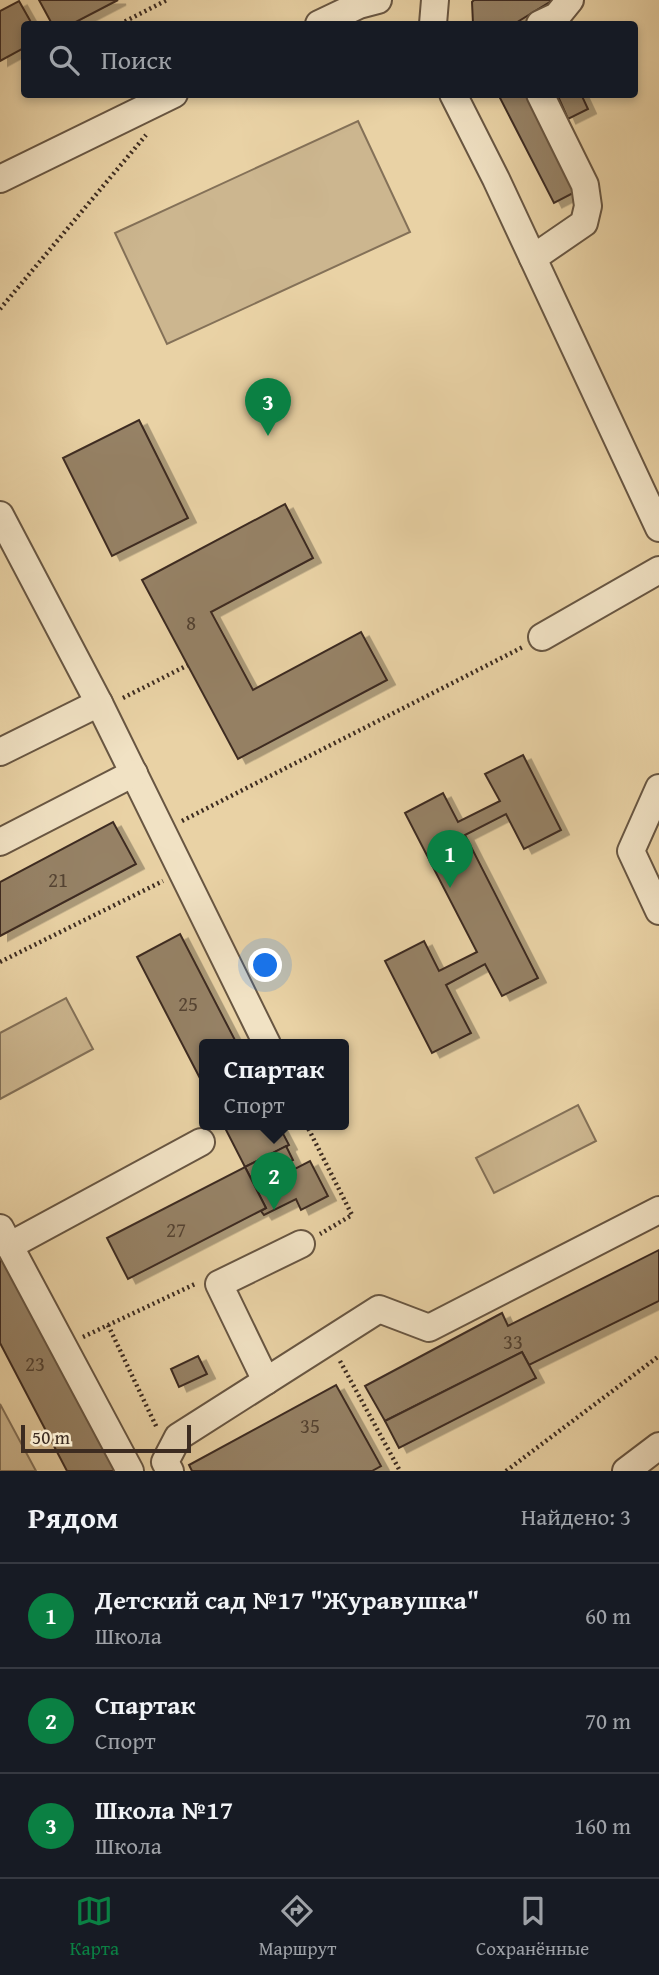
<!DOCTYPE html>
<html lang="ru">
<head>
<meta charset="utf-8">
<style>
  body { margin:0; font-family:"Gentium Book Plus",serif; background:#242831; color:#f1f3f6 }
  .scale { position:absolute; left:21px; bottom:18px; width:170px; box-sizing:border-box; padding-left:7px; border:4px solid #3d2c21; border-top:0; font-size:19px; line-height:24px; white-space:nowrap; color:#3d2c21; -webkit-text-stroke:5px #f1e2c4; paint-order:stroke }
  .you { position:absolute; left:266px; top:966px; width:24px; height:24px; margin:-18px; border:5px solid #fff; border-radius:50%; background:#1a73e8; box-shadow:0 0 0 10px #1a73e833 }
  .badge { display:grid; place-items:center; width:46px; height:46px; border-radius:50%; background:#0b8043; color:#fff; font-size:23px; font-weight:700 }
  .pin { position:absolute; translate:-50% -58px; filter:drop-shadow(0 2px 4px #0008) }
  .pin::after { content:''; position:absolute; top:37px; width:24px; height:21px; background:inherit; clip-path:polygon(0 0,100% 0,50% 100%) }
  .popup { position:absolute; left:199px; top:1039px; width:150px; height:91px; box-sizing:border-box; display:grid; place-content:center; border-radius:7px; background:#171b24; filter:drop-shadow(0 2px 5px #0005); font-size:23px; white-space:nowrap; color:#9ea1a6 }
  .popup b { font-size:26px; color:#f1f3f6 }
  .popup::after { content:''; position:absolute; left:50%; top:100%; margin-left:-14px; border:14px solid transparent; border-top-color:#171b24 }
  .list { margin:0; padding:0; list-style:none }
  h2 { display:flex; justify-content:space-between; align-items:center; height:91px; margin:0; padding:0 28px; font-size:30px }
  h2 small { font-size:23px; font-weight:400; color:#9ea1a6 }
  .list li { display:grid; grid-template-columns:46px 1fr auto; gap:21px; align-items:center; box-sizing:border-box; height:105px; padding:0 28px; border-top:2px solid #363941 }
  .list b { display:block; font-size:26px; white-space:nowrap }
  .list p { margin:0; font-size:23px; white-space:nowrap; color:#9ea1a6 }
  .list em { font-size:23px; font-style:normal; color:#9ea1a6 }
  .icon { flex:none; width:38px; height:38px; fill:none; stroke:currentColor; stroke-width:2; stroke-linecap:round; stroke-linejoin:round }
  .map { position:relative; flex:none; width:659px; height:1471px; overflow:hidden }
  .search { position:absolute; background:#171b24; box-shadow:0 4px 10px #0003; left:21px; right:21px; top:21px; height:77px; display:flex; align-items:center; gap:18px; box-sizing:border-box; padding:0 24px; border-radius:7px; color:#9ea1a6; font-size:26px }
  .sheet { height:406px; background:#171b24 }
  nav { display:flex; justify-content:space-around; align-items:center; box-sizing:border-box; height:98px; border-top:2px solid #363941; background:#171b24; font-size:19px; color:#9ea1a6 }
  nav a { display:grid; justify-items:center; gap:4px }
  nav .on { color:#0b8043 }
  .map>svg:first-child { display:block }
  .green { fill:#ccb68f; stroke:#847158; stroke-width:2 }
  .building { fill:#968266; stroke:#3d2c21; stroke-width:2; filter:url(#shadow) }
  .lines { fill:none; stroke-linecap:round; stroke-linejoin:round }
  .minor-casing { stroke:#685642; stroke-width:30 }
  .path { stroke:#3d2c21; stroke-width:4.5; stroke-dasharray:2 3.5; stroke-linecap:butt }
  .minor { stroke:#f1e2c4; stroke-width:26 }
  .labels { text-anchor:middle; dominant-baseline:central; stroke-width:6; stroke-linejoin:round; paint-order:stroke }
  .number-label { font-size:21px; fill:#534232 }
</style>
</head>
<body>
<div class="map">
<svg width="659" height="1471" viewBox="0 0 659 1471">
  <defs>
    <filter id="shadow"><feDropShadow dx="8" dy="4.5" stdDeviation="0" flood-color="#0004"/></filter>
  </defs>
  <rect width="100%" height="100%" fill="#e9d2a5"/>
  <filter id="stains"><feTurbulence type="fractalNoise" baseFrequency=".00286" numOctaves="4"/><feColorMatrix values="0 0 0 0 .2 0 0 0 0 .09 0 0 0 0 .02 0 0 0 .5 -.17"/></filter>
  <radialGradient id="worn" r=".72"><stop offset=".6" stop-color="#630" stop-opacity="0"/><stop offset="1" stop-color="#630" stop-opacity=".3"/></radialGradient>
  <g class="green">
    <path d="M 358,121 L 410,232 L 167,344 L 115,233 Z"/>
    <path d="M 66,998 L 93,1049 L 0,1099 L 0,1033 Z"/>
    <path d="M 578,1105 L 596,1141 L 494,1193 L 476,1158 Z"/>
    <path d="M 0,1404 L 36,1471 L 0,1471 Z"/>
  </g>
  <g class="building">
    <path d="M 39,0 L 118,0 L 72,24 L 52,24 Z"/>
    <path d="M 474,0 L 553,0 L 514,24 L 473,24 L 472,2 Z"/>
    <path d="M 19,1 L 32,24 L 24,24 L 24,48 L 0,61 L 0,11 Z"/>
    <path d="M 498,94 L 527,94 L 577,191 L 554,203 Z"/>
    <path d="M 557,94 L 581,94 L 588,109 L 568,119 Z"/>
    <path d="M 139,420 L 188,518 L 112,556 L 63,458 Z"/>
    <path d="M 285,504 L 313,558 L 211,612 L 253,690 L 361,632 L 387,680 L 238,759 L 142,580 Z"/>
    <path d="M 523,755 L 561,830 L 524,849 L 506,814 L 465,835 L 538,978 L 502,996 L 485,964 L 446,985 L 471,1033 L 432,1053 L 385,961 L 424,941 L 439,971 L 477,952 L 405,813 L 443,793 L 458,822 L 500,801 L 485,774 Z"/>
    <path d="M 113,822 L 136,864 L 0,936 L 0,882 Z"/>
    <path d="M 180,934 L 237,1044 L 204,1044 L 204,1086 L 137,957 Z"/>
    <path d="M 223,1124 L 278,1124 L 289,1145 L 245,1167 Z"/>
    <path d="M 286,1146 L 293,1160 L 287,1163 L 291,1171 L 310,1161 L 328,1196 L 301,1210 L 296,1199 L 264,1215 L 261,1211 L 266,1208 L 245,1167 Z"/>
    <path d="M 245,1167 L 266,1208 L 128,1279 L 107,1238 Z"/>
    <path d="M 0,1247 L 117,1471 L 67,1471 L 0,1343 Z"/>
    <path d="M 659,1250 L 659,1301 L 529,1365 L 522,1352 L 385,1421 L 365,1386 L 502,1313 L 508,1326 Z"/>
    <path d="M 522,1352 L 536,1378 L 399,1448 L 385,1421 Z"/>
    <path d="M 198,1356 L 207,1374 L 179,1387 L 171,1369 Z"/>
    <path d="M 336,1385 L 381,1466 L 372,1471 L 192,1471 L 189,1465 Z"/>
  </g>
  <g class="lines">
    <g class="minor-casing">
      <g id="minor">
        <path d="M 319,24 L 359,5 L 378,0"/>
        <path d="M 433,24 L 435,0"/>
        <path d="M 540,24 L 557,16 L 570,0"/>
        <path d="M 453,94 L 496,179 L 659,528"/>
        <path d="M 0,179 L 174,94"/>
        <path d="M 533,258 L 584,223 L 588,206 L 585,185 L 540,94"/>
        <path d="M 0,515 L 99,703 L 0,752"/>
        <path d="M 542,637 L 659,570"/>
        <path d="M 99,703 L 267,1044"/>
        <path d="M 659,788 L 631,851 L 659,911"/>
        <path d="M 0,842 L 134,773"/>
        <path d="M 0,1228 L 130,1471"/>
        <path d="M 9,1246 L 201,1142"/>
        <path d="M 266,1381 L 219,1284 L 301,1244"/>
        <path d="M 170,1471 L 165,1462 L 178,1437 L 379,1309 L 429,1328 L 659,1210"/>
        <path d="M 626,1471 L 659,1446"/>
      </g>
    </g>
    <g class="path">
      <path d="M 120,24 L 167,0"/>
      <path d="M 0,309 L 146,135"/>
      <path d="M 123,698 L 188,665"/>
      <path d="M 182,821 L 523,647"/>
      <path d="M 0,962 L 163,881"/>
      <path d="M 306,1124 L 352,1215 L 320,1234"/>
      <path d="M 108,1325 L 157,1428"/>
      <path d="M 83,1337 L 195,1284"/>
      <path d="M 340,1361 L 400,1471"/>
      <path d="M 506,1471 L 659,1356"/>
    </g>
    <use href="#minor" class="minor"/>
  </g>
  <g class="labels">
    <g class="number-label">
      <text x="191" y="622">8</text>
      <text x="58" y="879">21</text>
      <text x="188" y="1003">25</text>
      <text x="176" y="1229">27</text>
      <text x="513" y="1341">33</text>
      <text x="35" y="1363">23</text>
      <text x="310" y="1425">35</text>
    </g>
  </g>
  <rect width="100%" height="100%" filter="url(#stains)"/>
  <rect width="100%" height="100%" fill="url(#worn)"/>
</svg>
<div class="scale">50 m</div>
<div class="you"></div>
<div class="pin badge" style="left:450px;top:888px">1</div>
<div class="pin badge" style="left:274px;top:1210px">2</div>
<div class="popup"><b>Спартак</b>Спорт</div>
<div class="pin badge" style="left:268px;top:436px">3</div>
<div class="search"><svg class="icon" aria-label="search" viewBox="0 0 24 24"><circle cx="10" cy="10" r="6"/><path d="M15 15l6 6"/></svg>Поиск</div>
</div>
<section class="sheet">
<h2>Рядом<small>Найдено: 3</small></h2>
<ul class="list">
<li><span class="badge">1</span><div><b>Детский сад №17 &quot;Журавушка&quot;</b><p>Школа</p></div><em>60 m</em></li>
<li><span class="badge">2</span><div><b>Спартак</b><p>Спорт</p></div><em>70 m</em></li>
<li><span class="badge">3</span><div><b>Школа №17</b><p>Школа</p></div><em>160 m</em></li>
</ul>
</section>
<nav>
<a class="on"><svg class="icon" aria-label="map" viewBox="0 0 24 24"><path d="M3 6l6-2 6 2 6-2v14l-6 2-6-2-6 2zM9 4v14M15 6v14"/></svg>Карта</a>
<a><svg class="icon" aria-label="directions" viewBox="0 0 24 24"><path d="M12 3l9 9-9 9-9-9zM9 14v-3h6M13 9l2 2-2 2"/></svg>Маршрут</a>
<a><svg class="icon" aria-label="saved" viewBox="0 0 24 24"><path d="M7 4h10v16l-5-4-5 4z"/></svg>Сохранённые</a>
</nav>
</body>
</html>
